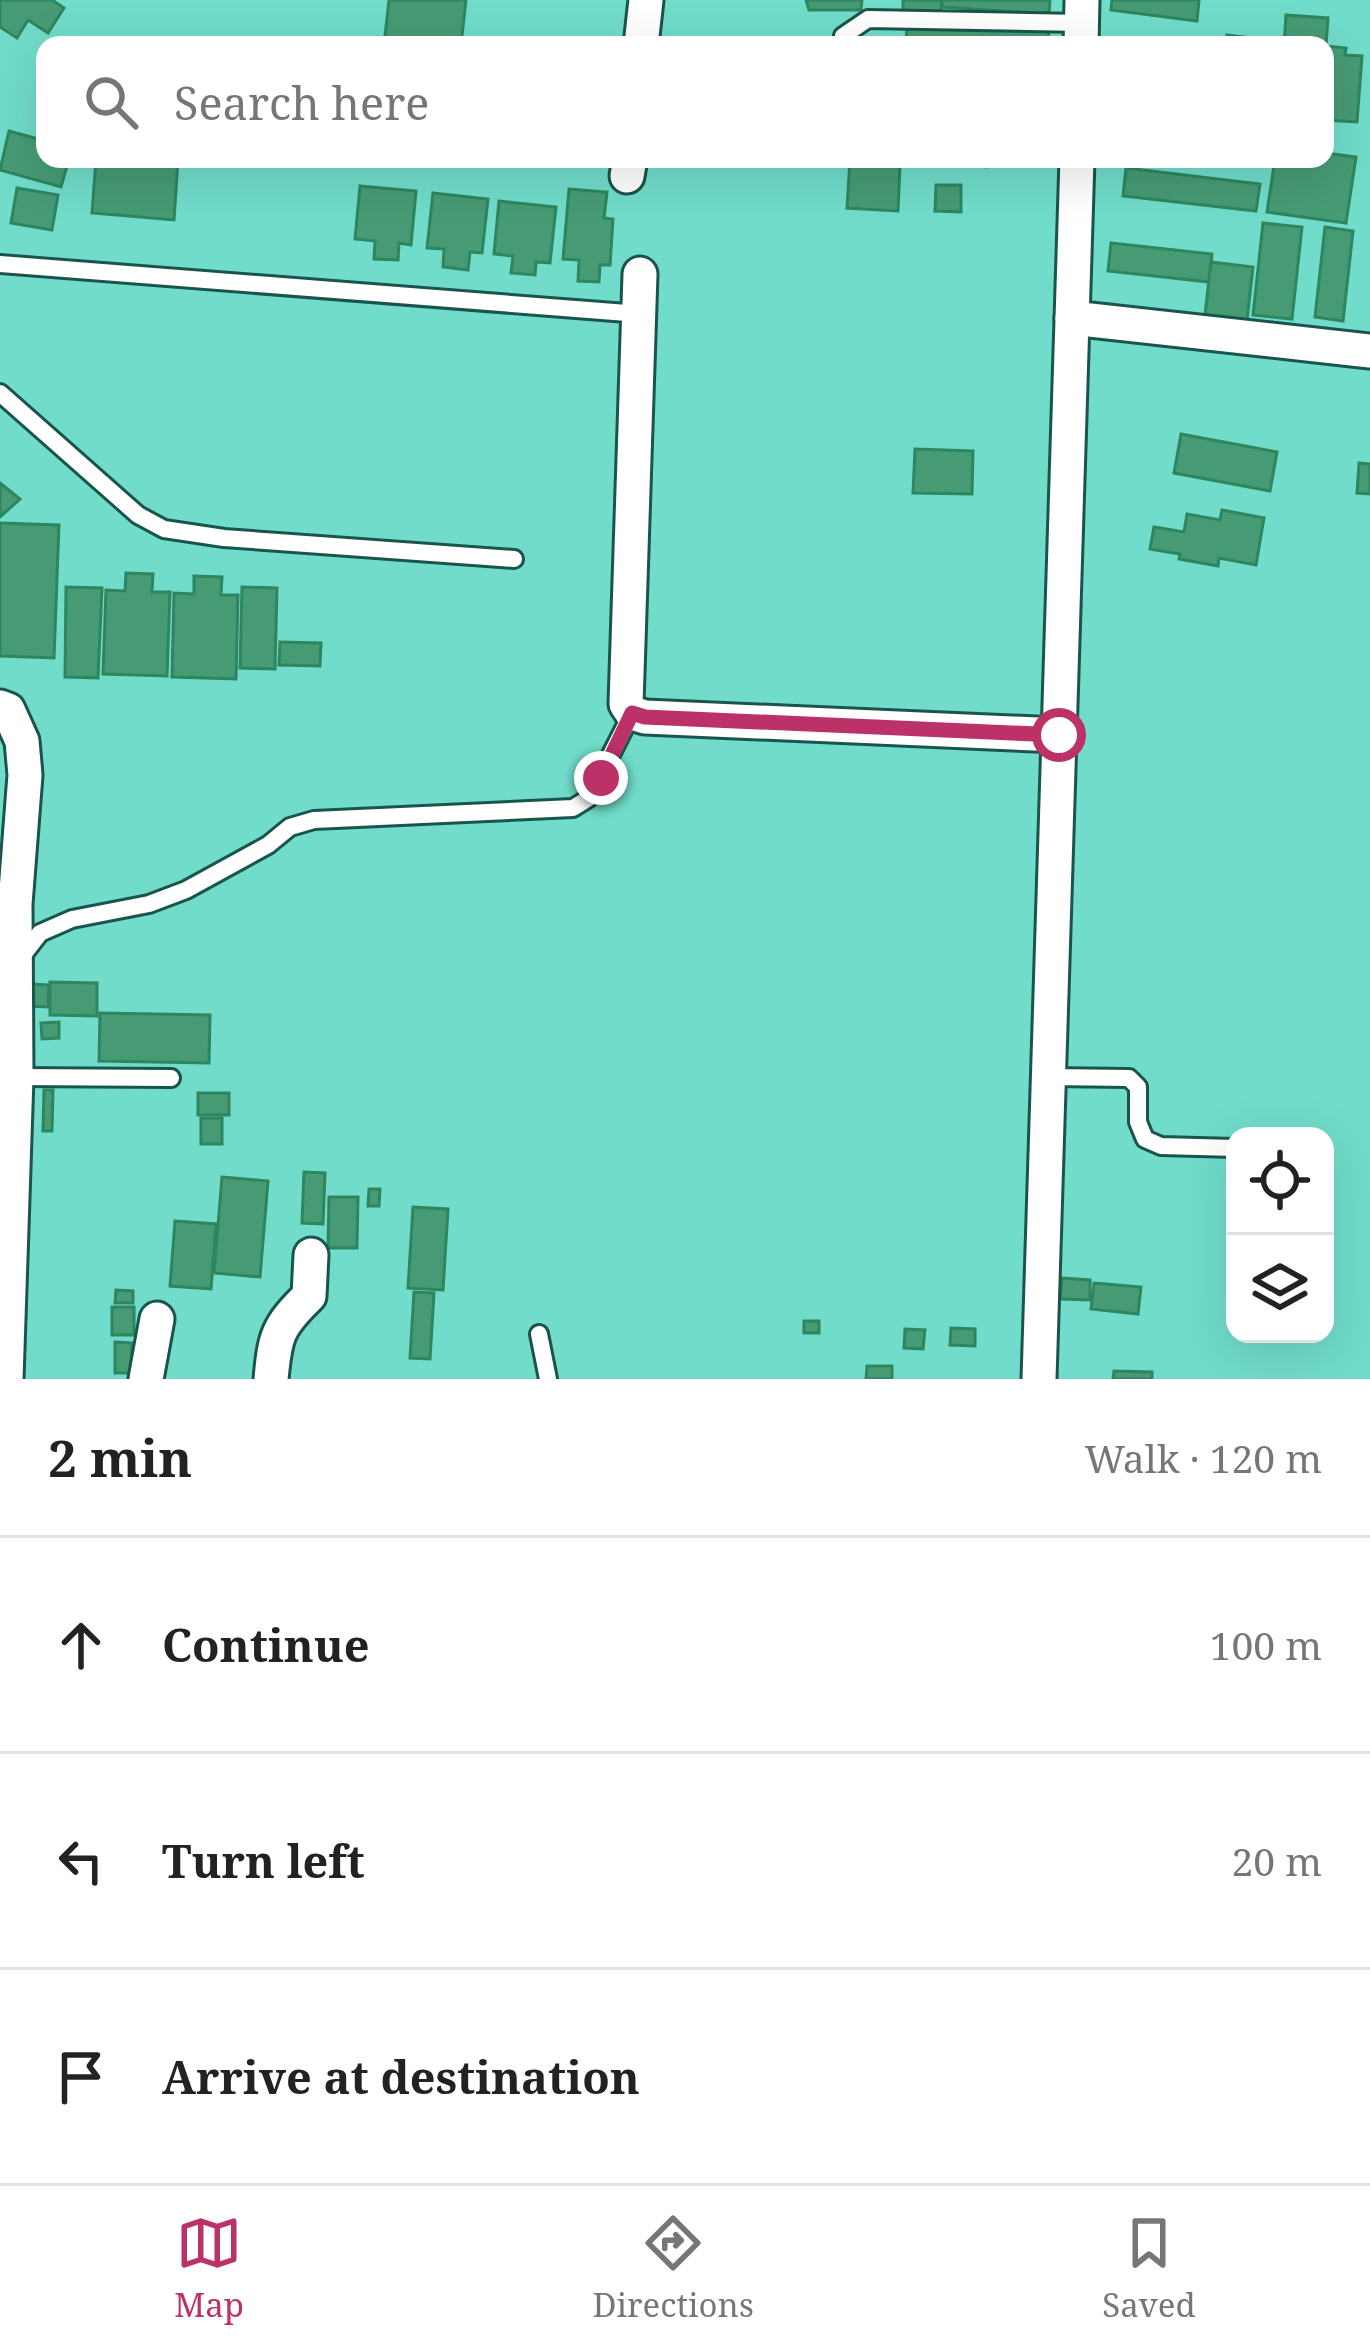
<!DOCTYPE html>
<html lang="en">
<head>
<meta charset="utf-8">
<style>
  body { margin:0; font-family:"Noto Serif",serif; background:#f6f6f6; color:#222 }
  .controls { position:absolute; right:36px; bottom:36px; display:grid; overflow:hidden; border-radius:24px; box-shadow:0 12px 48px #0002 }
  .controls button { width:108px; height:108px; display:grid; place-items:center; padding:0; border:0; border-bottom:3px solid #e0e0e0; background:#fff; color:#222; font:60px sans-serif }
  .stop { position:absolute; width:36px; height:36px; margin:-27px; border:9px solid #bc3168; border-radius:50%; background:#fff }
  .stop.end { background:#bc3168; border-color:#fff; box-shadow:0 3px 12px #0008 }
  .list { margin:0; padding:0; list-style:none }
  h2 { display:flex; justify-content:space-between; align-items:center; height:156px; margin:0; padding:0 48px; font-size:51px }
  h2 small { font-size:39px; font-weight:400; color:#767676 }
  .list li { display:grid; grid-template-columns:78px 1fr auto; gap:36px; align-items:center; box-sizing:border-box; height:216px; padding:0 48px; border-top:3px solid #e0e0e0 }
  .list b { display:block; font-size:45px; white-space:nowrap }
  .list em { font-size:39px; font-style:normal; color:#767676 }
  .icon { flex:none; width:66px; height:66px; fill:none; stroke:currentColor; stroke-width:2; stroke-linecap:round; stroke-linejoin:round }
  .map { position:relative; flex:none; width:1370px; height:1379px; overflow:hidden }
  .search { position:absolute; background:#fff; box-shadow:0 12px 48px #0002; left:36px; right:36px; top:36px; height:132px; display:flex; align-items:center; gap:30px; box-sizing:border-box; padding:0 42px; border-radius:24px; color:#767676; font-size:45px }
  .sheet { height:804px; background:#fff }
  nav { display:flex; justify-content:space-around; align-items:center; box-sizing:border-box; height:168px; border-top:3px solid #e0e0e0; background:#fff; font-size:33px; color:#767676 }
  nav a { display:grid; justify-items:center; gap:6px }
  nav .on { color:#bc3168 }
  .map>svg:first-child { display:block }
  .building { fill:#469b74; stroke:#2d8660; stroke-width:3 }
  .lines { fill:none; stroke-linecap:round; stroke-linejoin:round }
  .service-casing { stroke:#19554c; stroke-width:22 }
  .minor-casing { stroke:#19554c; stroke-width:39 }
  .service { stroke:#fff; stroke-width:16 }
  .minor { stroke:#fff; stroke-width:33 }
  .route { stroke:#bc3168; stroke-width:15 }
</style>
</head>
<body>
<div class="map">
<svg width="1370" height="1379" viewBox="0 0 1370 1379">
  <rect width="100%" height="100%" fill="#71dcca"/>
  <g class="building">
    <path d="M 0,0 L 52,0 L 64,8 L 48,33 L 28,20 L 17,38 L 0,27 Z"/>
    <path d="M 389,0 L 466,0 L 461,45 L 384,45 Z"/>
    <path d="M 806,0 L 862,0 L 861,10 L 809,10 Z"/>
    <path d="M 903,0 L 942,0 L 941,13 L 903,10 Z"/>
    <path d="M 942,0 L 1050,0 L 1049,14 L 942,7 Z"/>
    <path d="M 1112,0 L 1199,0 L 1197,21 L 1111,10 Z"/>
    <path d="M 1286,15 L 1328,18 L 1326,46 L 1346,48 L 1345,55 L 1362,56 L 1357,122 L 1325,120 L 1325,45 L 1284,45 Z"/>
    <path d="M 907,24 L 1049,30 L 1048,45 L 906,45 Z"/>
    <path d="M 1227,35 L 1269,40 L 1268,45 L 1226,45 Z"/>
    <path d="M 9,131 L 45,141 L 45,159 L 69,159 L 61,187 L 0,170 Z"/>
    <path d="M 1325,153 L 1356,157 L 1346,223 L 1267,212 L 1275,159 L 1325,159 Z"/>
    <path d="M 96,159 L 178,161 L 174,220 L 92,213 Z"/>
    <path d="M 850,159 L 893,159 L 893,164 L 900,165 L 898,211 L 847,208 Z"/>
    <path d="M 898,159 L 988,159 L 987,167 Z"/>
    <path d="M 1195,159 L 1254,159 L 1253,166 Z"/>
    <path d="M 1126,168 L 1260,184 L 1256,211 L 1123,196 Z"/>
    <path d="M 936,185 L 961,185 L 961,212 L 935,211 Z"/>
    <path d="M 360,186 L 416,191 L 411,245 L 399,243 L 398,260 L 374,259 L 375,241 L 355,239 Z"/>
    <path d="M 17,188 L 58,195 L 52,230 L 11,223 Z"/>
    <path d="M 569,189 L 607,192 L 604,218 L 613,219 L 610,265 L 600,265 L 599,282 L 578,281 L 579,260 L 563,259 Z"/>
    <path d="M 433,193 L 488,199 L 482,253 L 470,252 L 468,270 L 443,267 L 444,249 L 427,248 Z"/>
    <path d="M 499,201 L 556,207 L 550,263 L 536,262 L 535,275 L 511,273 L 513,256 L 494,254 Z"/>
    <path d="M 1263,223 L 1302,227 L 1292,319 L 1253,315 Z"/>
    <path d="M 1325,227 L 1353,231 L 1343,321 L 1315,317 Z"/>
    <path d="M 1111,243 L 1212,254 L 1209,282 L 1108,271 Z"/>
    <path d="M 1211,262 L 1253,267 L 1247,320 L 1205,315 Z"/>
    <path d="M 1181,434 L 1277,452 L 1270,491 L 1174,473 Z"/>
    <path d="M 915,449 L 973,451 L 972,494 L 913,493 Z"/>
    <path d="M 1359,463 L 1370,464 L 1370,494 L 1357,493 Z"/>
    <path d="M 0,483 L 20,499 L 0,517 Z"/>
    <path d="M 1222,510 L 1264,518 L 1256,565 L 1219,558 L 1218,566 L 1179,559 L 1180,554 L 1150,549 L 1154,527 L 1184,532 L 1187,514 L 1220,520 Z"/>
    <path d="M 0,523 L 59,525 L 54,658 L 0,656 Z"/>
    <path d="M 126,573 L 153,574 L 152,592 L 170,592 L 167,676 L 103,674 L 106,590 L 125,591 Z"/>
    <path d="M 194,576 L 222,577 L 221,595 L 238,595 L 236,679 L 172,677 L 174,593 L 194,594 Z"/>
    <path d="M 66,587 L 102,588 L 98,678 L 65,677 Z"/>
    <path d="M 242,587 L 277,588 L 275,669 L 240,668 Z"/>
    <path d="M 280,642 L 321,643 L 320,666 L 279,665 Z"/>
    <path d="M 50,982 L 97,983 L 97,1016 L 50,1015 Z"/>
    <path d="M 28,984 L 49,985 L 48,1007 L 27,1006 Z"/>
    <path d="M 100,1013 L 210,1015 L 209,1063 L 99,1061 Z"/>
    <path d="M 59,1022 L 59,1038 L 42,1039 L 41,1023 Z"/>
    <path d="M 44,1090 L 53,1090 L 52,1131 L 43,1131 Z"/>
    <rect x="198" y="1093" width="31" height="22"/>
    <rect x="201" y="1118" width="21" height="26"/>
    <path d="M 304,1172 L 325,1173 L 323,1224 L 302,1223 Z"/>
    <path d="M 222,1177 L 268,1181 L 260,1277 L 214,1273 Z"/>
    <path d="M 369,1189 L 380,1189 L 379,1206 L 368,1206 Z"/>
    <path d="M 329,1197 L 358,1197 L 357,1248 L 328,1248 Z"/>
    <path d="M 413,1207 L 448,1209 L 443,1290 L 408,1288 Z"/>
    <path d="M 175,1221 L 216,1224 L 211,1289 L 170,1286 Z"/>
    <path d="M 1062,1278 L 1090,1280 L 1090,1300 L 1060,1299 Z"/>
    <path d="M 1094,1283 L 1141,1287 L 1138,1314 L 1091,1309 Z"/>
    <path d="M 116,1290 L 133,1291 L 133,1303 L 115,1303 Z"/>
    <path d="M 414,1292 L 434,1293 L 430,1359 L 410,1358 Z"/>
    <rect x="112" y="1307" width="22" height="28"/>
    <rect x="804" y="1321" width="15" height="12"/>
    <path d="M 951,1328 L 975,1329 L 975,1346 L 950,1345 Z"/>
    <path d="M 905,1329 L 925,1330 L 923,1349 L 904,1348 Z"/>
    <path d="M 115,1342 L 132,1343 L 131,1373 L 115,1373 Z"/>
    <path d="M 867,1366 L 892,1366 L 892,1379 L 866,1379 Z"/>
    <path d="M 1114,1371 L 1152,1372 L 1152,1379 L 1113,1379 Z"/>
  </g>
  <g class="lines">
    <g class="service-casing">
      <g id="service">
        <path d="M 843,36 L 868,19 L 1081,23"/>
        <path d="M 0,264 L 640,314"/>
        <path d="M 0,393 L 138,515 L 164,529 L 224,538 L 514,559"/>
        <path d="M 19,960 L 40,933 L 72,919 L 149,904 L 186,890 L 268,845 L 290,827 L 314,820 L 573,808 L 589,798 L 632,713"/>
        <path d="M 16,1077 L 171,1078"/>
        <path d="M 1048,1077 L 1129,1078 L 1138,1087 L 1138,1122 L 1145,1139 L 1161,1146 L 1235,1148"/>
        <path d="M 539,1334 L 548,1379"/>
      </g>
    </g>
    <g class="minor-casing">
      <g id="minor">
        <path d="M 641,45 L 646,0"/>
        <path d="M 1081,45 L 1082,0"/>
        <path d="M 627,176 L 630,159"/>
        <path d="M 640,274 L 626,704 L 632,713 L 645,717 L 1059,735"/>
        <path d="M 1072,318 L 1370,351"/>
        <path d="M 0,707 L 8,710 L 22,741 L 25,775 L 15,904 L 16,1077 L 6,1379"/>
        <path d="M 146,1379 L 157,1319"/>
        <path d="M 271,1379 C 275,1336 277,1327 309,1296 L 311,1255"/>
        <path d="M 1039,1379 L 1077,159"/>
      </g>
    </g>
    <use href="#service" class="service"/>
    <use href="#minor" class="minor"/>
  </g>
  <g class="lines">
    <path class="route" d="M 601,778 L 632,713 L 645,717 L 1059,735"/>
  </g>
</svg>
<div class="controls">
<button><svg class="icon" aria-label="locate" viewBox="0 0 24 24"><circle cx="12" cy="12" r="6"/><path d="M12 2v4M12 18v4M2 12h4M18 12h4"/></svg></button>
<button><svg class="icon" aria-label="layers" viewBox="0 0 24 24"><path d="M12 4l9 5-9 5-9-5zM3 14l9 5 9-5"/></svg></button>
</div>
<div class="stop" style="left:1059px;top:735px"></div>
<div class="stop end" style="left:601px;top:778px"></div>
<div class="search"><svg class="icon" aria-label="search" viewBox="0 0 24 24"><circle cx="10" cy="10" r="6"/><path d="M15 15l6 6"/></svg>Search here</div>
</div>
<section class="sheet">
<h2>2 min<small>Walk · 120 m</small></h2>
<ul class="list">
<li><svg class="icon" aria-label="ahead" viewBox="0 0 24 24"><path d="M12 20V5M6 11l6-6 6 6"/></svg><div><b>Continue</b></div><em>100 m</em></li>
<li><svg class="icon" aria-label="left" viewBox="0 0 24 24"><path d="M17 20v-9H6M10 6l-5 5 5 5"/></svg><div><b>Turn left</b></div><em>20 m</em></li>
<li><svg class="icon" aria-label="arrive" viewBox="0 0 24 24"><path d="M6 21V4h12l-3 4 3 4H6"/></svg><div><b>Arrive at destination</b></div></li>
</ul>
</section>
<nav>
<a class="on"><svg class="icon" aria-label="map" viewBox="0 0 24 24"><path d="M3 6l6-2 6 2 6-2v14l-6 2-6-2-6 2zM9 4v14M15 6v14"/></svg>Map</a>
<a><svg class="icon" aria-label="directions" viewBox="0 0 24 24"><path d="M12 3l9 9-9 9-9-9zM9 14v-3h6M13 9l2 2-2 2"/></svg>Directions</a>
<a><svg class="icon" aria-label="saved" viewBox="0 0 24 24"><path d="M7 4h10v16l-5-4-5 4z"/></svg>Saved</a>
</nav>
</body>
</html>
